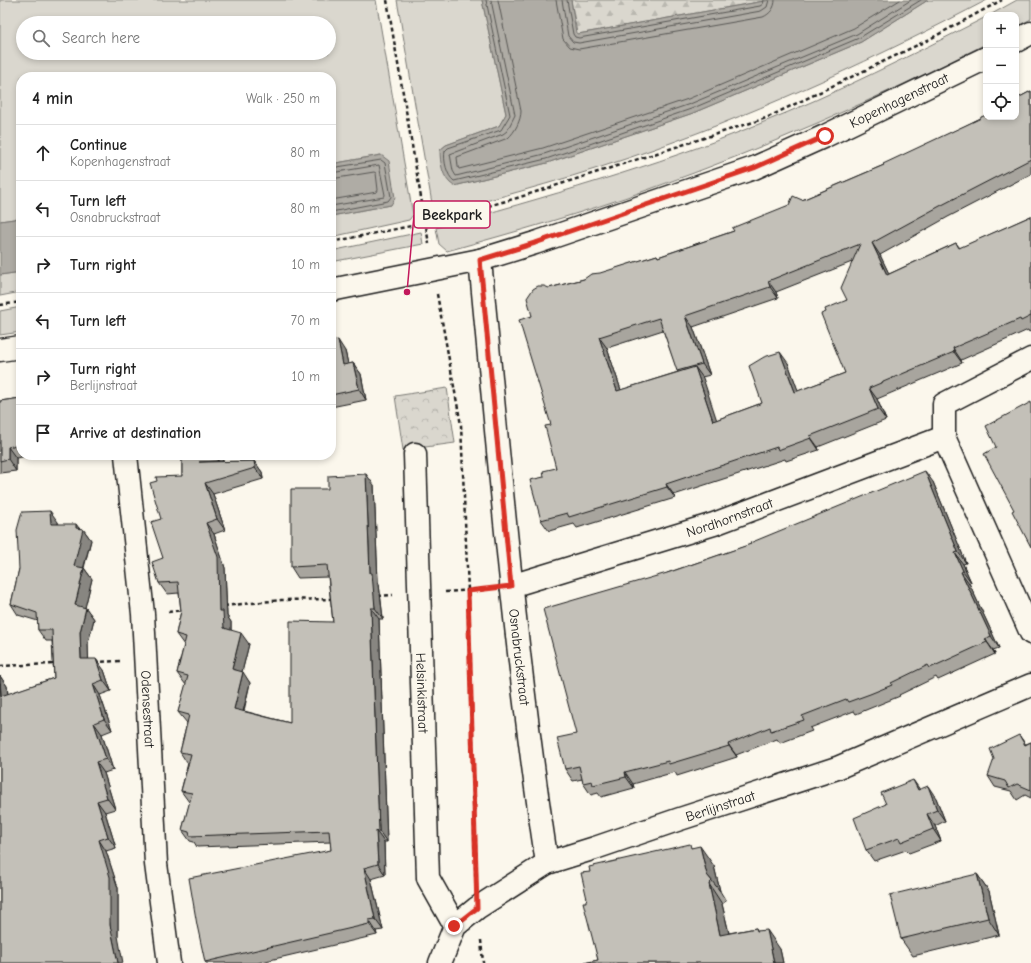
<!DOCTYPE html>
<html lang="en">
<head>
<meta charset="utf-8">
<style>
  body { margin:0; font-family:"Comic Neue",sans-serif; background:#f6f6f6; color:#222 }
  .controls { position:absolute; right:12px; top:12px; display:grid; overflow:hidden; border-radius:8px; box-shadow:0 2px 6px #0003 }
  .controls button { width:36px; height:36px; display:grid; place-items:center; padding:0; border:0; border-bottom:1px solid #e0e0e0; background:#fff; color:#222; font:20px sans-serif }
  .stop { position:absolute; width:12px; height:12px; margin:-9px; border:3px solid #d93025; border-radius:50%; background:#fff }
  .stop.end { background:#d93025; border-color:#fff; box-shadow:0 1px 4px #0008 }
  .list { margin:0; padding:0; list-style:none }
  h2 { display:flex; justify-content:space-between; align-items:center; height:52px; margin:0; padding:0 16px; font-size:17px }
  h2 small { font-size:13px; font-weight:400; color:#767676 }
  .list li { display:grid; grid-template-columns:26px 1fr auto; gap:12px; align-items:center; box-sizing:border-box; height:56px; padding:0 16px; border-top:1px solid #e0e0e0 }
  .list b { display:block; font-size:15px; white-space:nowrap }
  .list p { margin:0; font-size:13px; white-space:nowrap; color:#767676 }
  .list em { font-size:13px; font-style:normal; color:#767676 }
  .icon { flex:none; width:22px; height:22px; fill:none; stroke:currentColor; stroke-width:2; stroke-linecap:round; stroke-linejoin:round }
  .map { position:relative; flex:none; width:1031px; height:963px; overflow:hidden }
  .search { position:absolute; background:#fff; box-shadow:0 2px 6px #0003; left:16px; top:16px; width:320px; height:44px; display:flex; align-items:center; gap:10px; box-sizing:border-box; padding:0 14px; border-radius:22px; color:#767676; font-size:15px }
  .panel { position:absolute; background:#fff; box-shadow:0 2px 6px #0003; left:16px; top:72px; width:320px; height:388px; border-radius:16px }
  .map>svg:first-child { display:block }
  .grass { fill:#dad7ce; stroke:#7b7a75; fill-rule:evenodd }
  .forest { fill:url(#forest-firs); stroke:#7b7a75 }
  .park { fill:url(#park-crowns); stroke:#7b7a75 }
  .water { fill:#afaca5; stroke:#74726e }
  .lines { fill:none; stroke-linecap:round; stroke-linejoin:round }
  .shore { stroke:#575653; stroke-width:1 }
  .minor-casing { stroke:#1c1c1c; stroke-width:25 }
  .path { stroke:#1c1c1c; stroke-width:2.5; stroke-dasharray:4 3; stroke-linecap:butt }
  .minor { stroke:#fbf7ec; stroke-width:22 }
  .wall { fill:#a8a59e; stroke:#1c1c1c; fill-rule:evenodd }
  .shaded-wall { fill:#888681; stroke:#1c1c1c }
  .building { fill:#c3c0b8; stroke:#1c1c1c; fill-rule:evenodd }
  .route { stroke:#d93025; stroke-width:5 }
  .labels { text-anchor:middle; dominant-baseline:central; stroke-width:3.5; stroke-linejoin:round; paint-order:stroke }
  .street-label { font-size:14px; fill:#1c1c1c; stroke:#fbf7ec }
  .leader { fill:none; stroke:#c2185b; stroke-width:1.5 }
  .callout-dot { fill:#c2185b; stroke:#fbf7ec; stroke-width:1.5 }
  .callout { fill:#fbf7ec; stroke:#c2185b; stroke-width:1.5 }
  .callout-label { font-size:15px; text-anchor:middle; font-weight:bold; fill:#1c1c1c }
</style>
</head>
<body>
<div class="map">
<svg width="1031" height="963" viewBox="0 0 1031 963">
  <defs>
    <pattern id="forest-firs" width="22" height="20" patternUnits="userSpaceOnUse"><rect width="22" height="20" fill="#dad7ce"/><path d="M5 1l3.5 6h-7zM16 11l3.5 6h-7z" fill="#bab8b0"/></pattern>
    <pattern id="park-crowns" width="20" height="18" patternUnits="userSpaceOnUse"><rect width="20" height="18" fill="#dad7ce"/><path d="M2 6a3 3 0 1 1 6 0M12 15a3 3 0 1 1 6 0" fill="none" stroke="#bab8b0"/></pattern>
  </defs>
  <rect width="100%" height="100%" fill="#fbf7ec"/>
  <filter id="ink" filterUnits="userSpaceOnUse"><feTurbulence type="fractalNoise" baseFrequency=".025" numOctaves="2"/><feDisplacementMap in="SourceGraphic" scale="8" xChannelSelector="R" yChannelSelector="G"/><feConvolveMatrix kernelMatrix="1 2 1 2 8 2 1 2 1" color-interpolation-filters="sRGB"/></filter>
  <g filter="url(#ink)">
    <g class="grass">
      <path d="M 0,0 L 376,0 L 413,215 L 409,220 L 331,237 L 331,216 L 391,205 L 381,155 L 331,164 L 331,77 L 21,77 L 21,218 L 0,221 ZM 23,23 L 329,23 L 329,53 L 23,53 Z"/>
      <path d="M 397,0 L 482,0 L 506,114 L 499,126 L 446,145 L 440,150 L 454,186 L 547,163 L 693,113 L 861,42 L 928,0 L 987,0 C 879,57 769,108 654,149 C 582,175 508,195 434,215 Z"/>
      <path d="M 1017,0 L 1031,0 L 1031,19 L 1016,27 L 1016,15 L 990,15 Z"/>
      <path d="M 986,17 L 986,44 C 877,99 765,148 650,189 C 583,213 515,232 447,251 L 439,244 L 436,228 C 545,197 654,167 759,124 C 837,93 911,55 986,17 Z"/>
      <path d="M 421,232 L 423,244 L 331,262 L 331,251 Z"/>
      <path d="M 21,272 L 21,292 L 0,296 L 0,275 Z"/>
      <path d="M 21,307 L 21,332 L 0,335 L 0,311 Z"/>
    </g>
    <path class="forest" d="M 571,0 L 770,0 L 578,34 L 577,33 Z"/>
    <path class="park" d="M 447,388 L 455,443 L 403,450 L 395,396 Z"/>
    <g class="water">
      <path d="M 482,0 L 571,0 L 576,33 L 578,34 L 770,0 L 928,0 L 861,42 L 693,113 L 547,163 L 454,186 C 442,179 440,162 440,150 L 446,145 L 499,126 L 506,114 Z"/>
      <path d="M 381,155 L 389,161 L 395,198 L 391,205 L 331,216 L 331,164 Z"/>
      <path d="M 21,218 L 21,272 L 0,275 L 0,221 Z"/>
    </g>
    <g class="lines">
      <g class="shore">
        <path d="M 486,0 L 510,115 L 501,130 L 448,148 L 445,151 C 443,160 447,176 454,181 L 546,159 L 691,109 L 859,38 L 921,0"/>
        <path d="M 491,0 L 515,115 L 507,131 L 503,134 L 450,154 L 453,171 L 456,176 L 544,154 L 690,104 L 857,34 L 911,0"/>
        <path d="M 498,0 L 521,111 C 521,120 515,132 508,138 L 457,157 L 458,167 L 459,169 L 543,148 L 688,99 L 854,28 L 900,0"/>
        <path d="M 556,0 L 563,39 L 570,47 L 579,49 L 763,17 C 770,14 775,8 775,0"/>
        <path d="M 562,0 L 568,36 L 573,42 L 579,43 L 761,11 L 767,7 L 769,0"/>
        <path d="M 567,0 L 573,34 L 575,37 L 579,38 L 760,6 L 763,4 L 764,0"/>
        <path d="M 331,168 L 381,160 L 385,163 L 391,197 L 388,201 L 331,212"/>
        <path d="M 331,173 L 379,165 L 385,195 L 384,197 L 331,206"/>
        <path d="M 331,179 L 374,172 L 376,173 L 378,190 L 377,192 L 331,200"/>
      </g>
      <g class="minor-casing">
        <g id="minor">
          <path d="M 1016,41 L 1031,33"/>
          <path id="s1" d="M 480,260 C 499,461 516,663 547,863"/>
          <path id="s2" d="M 331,290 L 480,260 L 535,243 L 754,168 L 825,136 L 986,58"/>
          <path d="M 0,350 L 21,347"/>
          <path d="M 1031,359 L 944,404 L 944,437 L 1031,633"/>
          <path id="s3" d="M 415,454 L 428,878 L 455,926"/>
          <path id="s4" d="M 126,455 L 143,614 L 156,864 L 169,963"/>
          <path id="s5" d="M 511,586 L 714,524 L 944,437"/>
          <path id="s6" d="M 440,963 L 455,926 L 477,908 L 547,863 L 595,848 L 680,819 L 837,768 L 1031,685"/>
        </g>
      </g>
      <g class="path">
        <path d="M 387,0 L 429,244"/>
        <path d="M 331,242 L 426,223 L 517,198 L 766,118 L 928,40 L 1002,0"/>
        <path d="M 437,294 L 461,425 L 468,591 L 476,877"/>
        <path d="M 0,305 L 21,302"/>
        <path d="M 445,592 L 486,589"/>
        <path d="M 378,596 L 393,595"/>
        <path d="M 224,606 L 281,600 L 333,599"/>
        <path d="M 168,612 L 183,610"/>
        <path d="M 95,662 L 120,661"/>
        <path d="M 0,666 L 56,664"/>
        <path d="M 481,940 L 483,963"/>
      </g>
      <use href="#minor" class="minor"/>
    </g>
    <g class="wall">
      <path d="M 1031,91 L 1031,174 L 948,217 L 880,255 L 889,274 L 956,243 L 960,248 L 1031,216 L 1031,331 L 1029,332 L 1028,330 L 961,360 L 962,363 L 877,399 L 886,420 L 818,447 L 819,450 L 786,461 L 785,459 L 674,495 L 675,498 L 577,528 L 574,524 L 549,531 L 541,520 L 544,477 L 556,468 L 551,425 L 532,316 L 549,288 L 584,279 L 657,255 L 658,257 L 734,231 L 802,200 L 884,165 L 981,118 ZM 852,262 L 847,300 L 826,312 L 845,373 L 798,391 L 788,363 L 762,403 L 716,420 L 702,377 L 710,375 L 693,327 L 778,298 L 776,292 ZM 663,330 L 678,372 L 621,390 L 607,348 Z"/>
      <path d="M 331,341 L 345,351 L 348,364 L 353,363 L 361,374 L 366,400 L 331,407 Z"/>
      <path d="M 21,398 L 21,455 L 34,455 L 16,458 L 16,471 L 0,473 L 0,401 Z"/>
      <path d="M 182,455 L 222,455 L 223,462 L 254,461 L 262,472 L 263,479 L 213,494 L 225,530 L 214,534 L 225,568 L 227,616 L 231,622 L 231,630 L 249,644 L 242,672 L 250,683 L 244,711 L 290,723 L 333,622 L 328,577 L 298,578 L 291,567 L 328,489 L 374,485 L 378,582 L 379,584 L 383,619 L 379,619 L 387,842 L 384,842 L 385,875 L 371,879 L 383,930 L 376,931 L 377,935 L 257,963 L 206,963 L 205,962 L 331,850 L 331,842 L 197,847 L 194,842 L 190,841 L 182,830 L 190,802 L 189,802 L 181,791 L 188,763 L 187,763 L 180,752 L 187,723 L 178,712 L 186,685 L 177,673 L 184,645 L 176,634 L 181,611 L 179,593 L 167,594 L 159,583 L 163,558 L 161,519 L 182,476 Z"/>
      <path d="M 933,482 L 966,563 L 963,564 L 971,582 L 969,583 L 999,648 L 993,650 L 995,654 L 938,680 L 936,677 L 899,695 L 900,696 L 856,714 L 854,711 L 810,728 L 812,731 L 780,743 L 777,739 L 736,755 L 737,757 L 677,776 L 675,772 L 633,784 L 634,788 L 601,797 L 598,793 L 591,795 L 583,783 L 582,779 L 573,781 L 565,769 L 576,734 L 667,573 Z"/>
      <path d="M 58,522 L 58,524 L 83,529 L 91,540 L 84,568 L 92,579 L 85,607 L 94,619 L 88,643 L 88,659 L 104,670 L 111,691 L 100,695 L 112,730 L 102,734 L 113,770 L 104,773 L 115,809 L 105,812 L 116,848 L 106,851 L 118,888 L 118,936 L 0,963 L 0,676 L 7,686 L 8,694 L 54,678 L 52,641 L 46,641 L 38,630 L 38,621 L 18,615 L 11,604 L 19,569 Z"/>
      <path d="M 1031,742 L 1031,798 L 1025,795 L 1017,800 L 1011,791 L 995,787 L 988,776 L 1026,744 Z"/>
      <path d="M 920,789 L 936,798 L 945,821 L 935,826 L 941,841 L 909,853 L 906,850 L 874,861 L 866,850 Z"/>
      <path d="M 692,848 L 714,866 L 720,891 L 726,901 L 722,904 L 729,933 L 756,928 L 758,931 L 780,949 L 783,963 L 584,963 L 598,960 L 586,902 L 587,899 L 590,872 Z"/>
      <path d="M 977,874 L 989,891 L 999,935 L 913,956 L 901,939 Z"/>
    </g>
    <g class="shaded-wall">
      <path d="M 872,243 L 880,255 L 895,286 L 887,275 Z"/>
      <path d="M 768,281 L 776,292 L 778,298 L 770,287 Z"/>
      <path d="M 685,316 L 693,327 L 710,375 L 702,364 Z"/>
      <path d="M 599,337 L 607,348 L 625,402 L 617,391 Z"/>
      <path d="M 338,340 L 345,351 L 351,376 L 343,365 Z"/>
      <path d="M 953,348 L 961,360 L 962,363 L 954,352 Z"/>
      <path d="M 780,352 L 788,363 L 803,404 L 795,392 Z"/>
      <path d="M 353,363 L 361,374 L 366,400 L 359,389 Z"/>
      <path d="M 695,367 L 703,378 L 721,433 L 713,421 Z"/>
      <path d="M 869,388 L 877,399 L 886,420 L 878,409 Z"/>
      <path d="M 810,436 L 818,447 L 819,450 L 811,438 Z"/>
      <path d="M 8,447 L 16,458 L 16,471 L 8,459 Z"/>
      <path d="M 216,455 L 222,455 L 225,473 L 218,461 Z"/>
      <path d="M 254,461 L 262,472 L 263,479 L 255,468 Z"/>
      <path d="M 925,471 L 933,482 L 966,563 L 958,552 Z"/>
      <path d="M 366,474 L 374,485 L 378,582 L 379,584 L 383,619 L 375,608 L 370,573 Z"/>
      <path d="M 205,483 L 213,494 L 225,530 L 217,519 Z"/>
      <path d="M 666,484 L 674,495 L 675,498 L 667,487 Z"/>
      <path d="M 50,511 L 58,522 L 58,535 L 51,524 Z"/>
      <path d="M 206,523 L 214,534 L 225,568 L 227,616 L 231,622 L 231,639 L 224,628 L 219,611 Z"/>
      <path d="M 76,524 L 82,532 L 83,529 L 91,540 L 81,577 L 74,566 Z"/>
      <path d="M 955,553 L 963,564 L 971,582 L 963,571 Z"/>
      <path d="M 84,568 L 92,579 L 83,616 L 75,605 Z"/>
      <path d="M 961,572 L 969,583 L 999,648 L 991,636 Z"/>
      <path d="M 86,608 L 94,619 L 88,643 L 89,670 L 81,659 L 80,632 Z"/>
      <path d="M 371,608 L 379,619 L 387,842 L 379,831 Z"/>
      <path d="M 241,633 L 249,644 L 240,680 L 232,669 Z"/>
      <path d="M 985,639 L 993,650 L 995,654 Z"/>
      <path d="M 96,659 L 104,670 L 111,691 L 103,680 Z"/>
      <path d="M 243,672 L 250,683 L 241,720 L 234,709 Z"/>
      <path d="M 0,676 L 7,686 L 9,707 L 1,696 Z"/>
      <path d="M 93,684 L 100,695 L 112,730 L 104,719 Z"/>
      <path d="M 94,723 L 102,734 L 113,770 L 106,759 Z"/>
      <path d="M 1019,735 L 1027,746 L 1025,745 Z"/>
      <path d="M 728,744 L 736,755 L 737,757 L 729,746 Z"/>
      <path d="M 96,762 L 104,773 L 115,809 L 107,798 Z"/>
      <path d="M 625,772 L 633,784 L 634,788 L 626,777 Z"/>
      <path d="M 913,780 L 921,791 L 918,790 Z"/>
      <path d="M 928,786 L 936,798 L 945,821 L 937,810 Z"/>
      <path d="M 97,801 L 105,812 L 116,848 L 108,837 Z"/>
      <path d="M 927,814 L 935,826 L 941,841 L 933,829 Z"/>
      <path d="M 376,831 L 384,842 L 385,875 L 378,864 Z"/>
      <path d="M 99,840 L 106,851 L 118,888 L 118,936 L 123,963 L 118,963 L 110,925 Z"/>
      <path d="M 700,846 L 714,866 L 720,891 L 712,881 L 707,875 Z"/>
      <path d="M 364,868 L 371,879 L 383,930 L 375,919 Z"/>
      <path d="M 977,874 L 989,891 L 999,935 L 988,918 Z"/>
      <path d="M 709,884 L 722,904 L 734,955 L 720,935 Z"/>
      <path d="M 369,920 L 376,931 L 377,935 L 369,924 Z"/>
      <path d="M 767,930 L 780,949 L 783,963 L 774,963 Z"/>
    </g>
    <g class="building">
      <path d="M 1031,91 L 1031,159 L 940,206 L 872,243 L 887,275 L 956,243 L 959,248 L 1031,216 L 1031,316 L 1021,321 L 1020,319 L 953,348 L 954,352 L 869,388 L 878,409 L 810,436 L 811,438 L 778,450 L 777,447 L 666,484 L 667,487 L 569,517 L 567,513 L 541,520 L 530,480 L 544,477 L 543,471 L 556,468 L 545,426 L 551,425 L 519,320 L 532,316 L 527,298 L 533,289 L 538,286 L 544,286 L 549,288 L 584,279 L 591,274 L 600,273 L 657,255 L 658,257 L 734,231 L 732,228 L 789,205 L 793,196 L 802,200 L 884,165 L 883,164 L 981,118 L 981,117 L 986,115 L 986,117 L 1016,117 L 1016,99 ZM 860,244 L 841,288 L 847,300 L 825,309 L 826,312 L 821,314 L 845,373 L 795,392 L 780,352 L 764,357 L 749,366 L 762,403 L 713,421 L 695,367 L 617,391 L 599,337 L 659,318 L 677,371 L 702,364 L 685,316 L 770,287 L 768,281 Z"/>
      <path d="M 338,340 L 343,365 L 353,363 L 359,389 L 331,395 L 331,341 Z"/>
      <path d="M 21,398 L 21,444 L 8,447 L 8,459 L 0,461 L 0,401 Z"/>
      <path d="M 1031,402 L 1031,547 L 1012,511 L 1014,510 L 984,454 L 996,447 L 986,426 Z"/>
      <path d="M 182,455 L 216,455 L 218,461 L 199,462 L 254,461 L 255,468 L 205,483 L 217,519 L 206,523 L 218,557 L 219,611 L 223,611 L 224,628 L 241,633 L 232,669 L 243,672 L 234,709 L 290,723 L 290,621 L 333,622 L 327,565 L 291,567 L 291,489 L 328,489 L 328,476 L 366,474 L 370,573 L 372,573 L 375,608 L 371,608 L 379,831 L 376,831 L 378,864 L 364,868 L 375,919 L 369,920 L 369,924 L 205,962 L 197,925 L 189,878 L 331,850 L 329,831 L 190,836 L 189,832 L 182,830 L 192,793 L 181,791 L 191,754 L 180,752 L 189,715 L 178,712 L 188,676 L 177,673 L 186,637 L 176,634 L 181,611 L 178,582 L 159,583 L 152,562 L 163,558 L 151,522 L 161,519 L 150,483 L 157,481 L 156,477 L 182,476 Z"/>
      <path d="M 925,471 L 958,552 L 955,553 L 963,571 L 961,572 L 991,636 L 985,639 L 987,642 L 930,668 L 928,665 L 891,683 L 892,685 L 870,694 L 848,702 L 846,699 L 802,716 L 804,720 L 771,731 L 770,727 L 728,744 L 729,746 L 669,764 L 668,761 L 625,772 L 626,777 L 593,785 L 592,781 L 583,783 L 579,766 L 565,769 L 557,738 L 576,734 L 543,609 L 667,573 L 751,544 L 750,543 Z"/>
      <path d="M 50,511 L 51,524 L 76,524 L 76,528 L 83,529 L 74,566 L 84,568 L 75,605 L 86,608 L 80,632 L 81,659 L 96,659 L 103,680 L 93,684 L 104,719 L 94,723 L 106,759 L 96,762 L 107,798 L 97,801 L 108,837 L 99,840 L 110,877 L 110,925 L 118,963 L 0,963 L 0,683 L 1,696 L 54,678 L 52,630 L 38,630 L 37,613 L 11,604 L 19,569 L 17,530 L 22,512 Z"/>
      <path d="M 1019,735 L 1025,745 L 1031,742 L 1031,790 L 1017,784 L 1009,788 L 1005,781 L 988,776 L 994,759 L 990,749 Z"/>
      <path d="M 913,780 L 918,790 L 928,786 L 937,810 L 927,814 L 933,829 L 901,842 L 899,838 L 866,850 L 854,818 L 886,804 L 881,793 Z"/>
      <path d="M 690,844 L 691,848 L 700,846 L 707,875 L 712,881 L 709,884 L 720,935 L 756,928 L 757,931 L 767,930 L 774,963 L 584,963 L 598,960 L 583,902 L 586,902 L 586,900 L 587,899 L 581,873 L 590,872 L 589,867 Z"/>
      <path d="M 977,874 L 988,918 L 901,939 L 890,895 Z"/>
    </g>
  </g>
  <g class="lines" filter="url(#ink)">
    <path class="route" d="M 454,926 L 477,908 L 468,591 L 511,586 L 480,260 L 535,243 L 754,168 L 825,136"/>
  </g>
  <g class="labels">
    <g class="street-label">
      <text stroke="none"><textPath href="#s2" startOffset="601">Kopenhagenstraat</textPath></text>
      <text stroke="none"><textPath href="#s5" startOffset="229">Nordhornstraat</textPath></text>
      <text stroke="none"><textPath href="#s1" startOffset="399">Osnabruckstraat</textPath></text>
      <text stroke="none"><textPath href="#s3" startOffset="239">Helsinkistraat</textPath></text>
      <text stroke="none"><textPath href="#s4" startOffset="255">Odensestraat</textPath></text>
      <text stroke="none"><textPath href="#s6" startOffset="334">Berlijnstraat</textPath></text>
    </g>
  </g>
  <path class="leader" d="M407 292L414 215"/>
  <circle class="callout-dot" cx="407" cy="292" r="4"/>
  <rect class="callout" x="414" y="201" width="76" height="27" rx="4"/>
  <g class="callout-label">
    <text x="452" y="220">Beekpark</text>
  </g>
</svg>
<div class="controls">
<button>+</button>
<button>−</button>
<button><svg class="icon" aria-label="locate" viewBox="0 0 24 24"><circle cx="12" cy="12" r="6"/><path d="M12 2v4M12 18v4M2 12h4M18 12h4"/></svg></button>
</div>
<div class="stop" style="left:825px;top:136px"></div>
<div class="stop end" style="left:454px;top:926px"></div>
<div class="search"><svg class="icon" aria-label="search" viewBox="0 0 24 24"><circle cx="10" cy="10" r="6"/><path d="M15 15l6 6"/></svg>Search here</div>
<section class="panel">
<h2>4 min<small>Walk · 250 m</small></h2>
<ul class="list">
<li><svg class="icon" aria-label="ahead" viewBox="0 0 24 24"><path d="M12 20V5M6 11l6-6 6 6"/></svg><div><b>Continue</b><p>Kopenhagenstraat</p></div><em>80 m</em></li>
<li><svg class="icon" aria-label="left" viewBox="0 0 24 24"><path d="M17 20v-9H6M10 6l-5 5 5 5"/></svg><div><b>Turn left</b><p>Osnabruckstraat</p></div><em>80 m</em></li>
<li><svg class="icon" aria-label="right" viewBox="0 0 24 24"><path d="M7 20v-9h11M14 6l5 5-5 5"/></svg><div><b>Turn right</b></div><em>10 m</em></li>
<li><svg class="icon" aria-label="left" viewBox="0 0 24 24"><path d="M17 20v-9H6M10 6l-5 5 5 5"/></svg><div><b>Turn left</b></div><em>70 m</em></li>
<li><svg class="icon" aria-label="right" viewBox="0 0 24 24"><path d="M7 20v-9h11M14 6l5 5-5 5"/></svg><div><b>Turn right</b><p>Berlijnstraat</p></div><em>10 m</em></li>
<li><svg class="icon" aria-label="arrive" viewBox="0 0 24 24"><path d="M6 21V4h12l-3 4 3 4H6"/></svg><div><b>Arrive at destination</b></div></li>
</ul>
</section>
</div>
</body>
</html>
